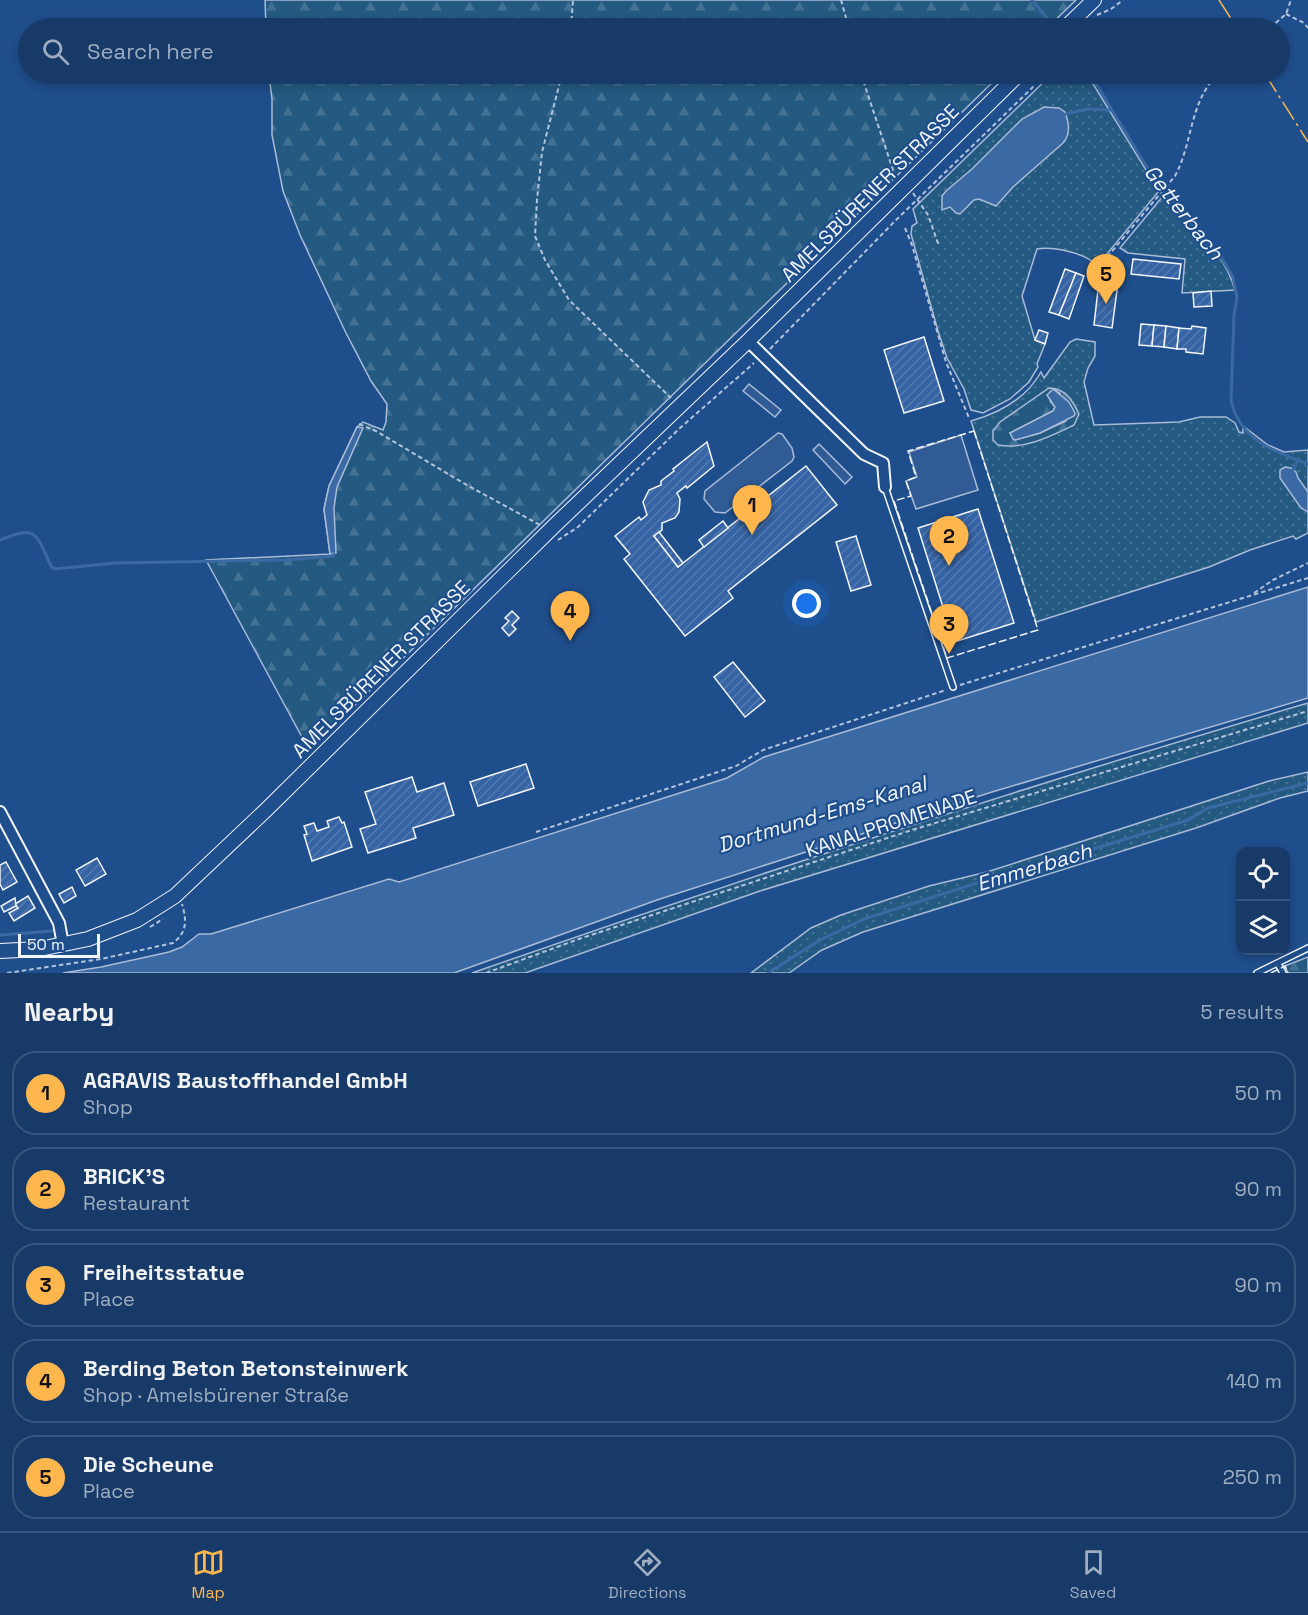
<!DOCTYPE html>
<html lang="en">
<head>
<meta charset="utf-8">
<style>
  body { margin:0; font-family:"Space Grotesk",sans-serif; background:#244571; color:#f1f3f6 }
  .controls { position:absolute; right:18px; bottom:18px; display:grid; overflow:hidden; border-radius:12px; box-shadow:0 3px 9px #0003 }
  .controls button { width:54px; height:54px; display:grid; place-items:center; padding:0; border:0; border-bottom:2px solid #36547d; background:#173a69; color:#f1f3f6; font:30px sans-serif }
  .scale { position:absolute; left:18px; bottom:15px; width:82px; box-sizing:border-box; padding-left:6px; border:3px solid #f2f6ff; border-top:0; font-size:16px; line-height:21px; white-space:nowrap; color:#f2f6ff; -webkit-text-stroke:4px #1f4e8c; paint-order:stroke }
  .you { position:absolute; left:807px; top:604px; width:21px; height:21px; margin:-15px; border:4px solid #fff; border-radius:50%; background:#1a73e8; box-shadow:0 0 0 9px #1a73e833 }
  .badge { display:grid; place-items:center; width:39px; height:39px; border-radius:50%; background:#ffb74d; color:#111; font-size:20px; font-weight:700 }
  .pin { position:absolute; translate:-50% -50px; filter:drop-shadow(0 2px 3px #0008) }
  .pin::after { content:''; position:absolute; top:32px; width:21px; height:18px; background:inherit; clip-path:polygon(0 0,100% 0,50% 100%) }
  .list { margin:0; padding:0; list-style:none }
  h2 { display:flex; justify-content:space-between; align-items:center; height:78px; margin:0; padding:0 24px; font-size:26px }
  h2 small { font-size:20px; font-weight:400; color:#9eadc0 }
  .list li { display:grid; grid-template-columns:39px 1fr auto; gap:18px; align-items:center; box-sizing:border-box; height:84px; margin:0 12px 12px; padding:0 12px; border:2px solid #36547d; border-radius:24px }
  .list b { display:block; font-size:22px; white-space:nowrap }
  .list p { margin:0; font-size:20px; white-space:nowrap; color:#9eadc0 }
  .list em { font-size:20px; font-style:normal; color:#9eadc0 }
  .icon { flex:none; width:33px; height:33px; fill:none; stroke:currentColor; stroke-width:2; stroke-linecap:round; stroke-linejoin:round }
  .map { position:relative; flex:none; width:1308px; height:973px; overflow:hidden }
  .search { position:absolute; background:#173a69; box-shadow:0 3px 9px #0003; left:18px; right:18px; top:18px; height:66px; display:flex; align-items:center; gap:15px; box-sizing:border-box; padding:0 21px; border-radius:33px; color:#9eadc0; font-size:22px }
  .sheet { height:558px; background:#173a69 }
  nav { display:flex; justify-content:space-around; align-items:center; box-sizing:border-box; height:84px; border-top:2px solid #36547d; background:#173a69; font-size:16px; color:#9eadc0 }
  nav a { display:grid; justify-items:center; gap:3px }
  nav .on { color:#ffb74d }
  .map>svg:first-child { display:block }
  .grass { fill:url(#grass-dots); stroke:#a8bbd7; stroke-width:1.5 }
  .forest { fill:url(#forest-firs); stroke:#a8bbd7; stroke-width:1.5; fill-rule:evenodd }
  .parking { fill:#305b95; stroke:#a8bbd7; stroke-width:1.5 }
  .water { fill:#3b69a3; stroke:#a8bbd7; stroke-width:1.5 }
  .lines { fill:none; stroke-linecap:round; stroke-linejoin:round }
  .stream { stroke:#3b69a3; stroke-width:3 }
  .building { fill:url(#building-hatch); stroke:#f2f6ff; stroke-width:1.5 }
  .lane-casing { stroke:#f2f6ff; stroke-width:8 }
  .street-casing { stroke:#f2f6ff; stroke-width:14 }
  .secondary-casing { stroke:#f2f6ff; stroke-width:16 }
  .path { stroke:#b3c4dc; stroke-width:2; stroke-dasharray:4.5 3; stroke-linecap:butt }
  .lane { stroke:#1f4e8c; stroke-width:5 }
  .street { stroke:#1f4e8c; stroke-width:10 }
  .secondary { stroke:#1f4e8c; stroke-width:14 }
  .fence { stroke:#f2f6ff; stroke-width:1.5; stroke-dasharray:8 3; stroke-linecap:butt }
  .power { stroke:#ffb74d; stroke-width:1.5; stroke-dasharray:21 4.5 3 4.5; stroke-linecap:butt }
  .labels { text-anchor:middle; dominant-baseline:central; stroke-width:4.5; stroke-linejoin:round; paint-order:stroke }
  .street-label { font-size:20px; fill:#f2f6ff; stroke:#1f4e8c }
  .water-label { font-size:21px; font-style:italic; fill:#f2f6ff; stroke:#1f4e8c }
</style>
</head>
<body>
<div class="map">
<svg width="1308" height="973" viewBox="0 0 1308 973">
  <defs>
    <pattern id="grass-dots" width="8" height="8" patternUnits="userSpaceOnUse" patternTransform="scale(1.5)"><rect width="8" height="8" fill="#245a82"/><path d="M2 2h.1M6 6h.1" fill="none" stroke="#447295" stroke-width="1.8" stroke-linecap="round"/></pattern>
    <pattern id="forest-firs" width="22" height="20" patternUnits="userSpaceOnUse" patternTransform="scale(1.5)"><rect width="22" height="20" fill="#245a82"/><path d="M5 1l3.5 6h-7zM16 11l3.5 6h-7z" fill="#447295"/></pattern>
    <pattern id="building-hatch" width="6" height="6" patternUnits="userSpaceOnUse" patternTransform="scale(1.5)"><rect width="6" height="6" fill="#3563a3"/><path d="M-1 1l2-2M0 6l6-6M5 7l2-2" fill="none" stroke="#537ab1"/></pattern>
  </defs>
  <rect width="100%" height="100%" fill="#1f4e8c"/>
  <g class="grass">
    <path d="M 1052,74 L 1087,74 L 1159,191 L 1097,266 C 1087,253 1052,246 1037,249 L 1022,296 L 1035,340 L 1045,344 L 1037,364 L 1038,367 L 1029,382 L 1010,399 L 983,413 L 971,410 L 964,389 L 947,358 L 938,331 L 911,234 L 912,226 L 917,223 L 913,209 Z"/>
    <path d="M 1163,196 C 1191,219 1225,254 1235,290 L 1182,293 L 1185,259 L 1128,253 L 1120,248 Z"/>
    <path d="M 1076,339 L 1095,342 L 1095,356 L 1088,368 L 1084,382 L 1094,425 L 1179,422 L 1200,417 L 1226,417 L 1235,423 L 1239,432 L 1243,433 L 1243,426 L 1268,445 L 1284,452 L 1308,450 L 1308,533 L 1296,539 L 1293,536 L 1250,550 L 1209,567 L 1036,622 L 971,421 C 999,413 1026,399 1041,372 L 1044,378 L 1070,342 Z"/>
    <path d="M 1308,703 L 1308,723 L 760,891 L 525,973 L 472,973 C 749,876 1027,786 1308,703 Z"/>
    <path d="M 1308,772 L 1308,791 L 1280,798 L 1196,828 L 863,932 L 822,950 L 789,973 L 751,973 L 811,928 L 841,915 L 929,886 L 987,872 L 1269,781 Z"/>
  </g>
  <g class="forest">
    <path d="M 265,0 L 1076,0 L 1047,28 L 266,28 Z"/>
    <path d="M 269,74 L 1001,74 L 309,750 L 206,560 L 330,554 L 324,509 L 329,486 L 357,427 L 363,422 L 383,430 L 386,422 L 387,404 L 371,381 L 345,331 L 300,235 L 283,191 L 272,135 L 272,99 Z"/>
    <path d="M 1049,388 C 1065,388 1073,401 1079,414 L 1074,425 C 1051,436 1024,450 998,445 L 993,440 L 993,431 L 1000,422 ZM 1053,389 L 1060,393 L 1066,421 L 1040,433 L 1015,440 L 1010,433 L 1053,411 L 1055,407 L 1050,401 Z"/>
    <path d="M 1308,957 L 1308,973 L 1288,973 L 1285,966 Z"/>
  </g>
  <g class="parking">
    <path d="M 749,384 L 781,410 L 775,417 L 743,391 Z"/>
    <path d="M 778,433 L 782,434 L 792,448 L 794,457 L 792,461 L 725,513 L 715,512 L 704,499 L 705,491 Z"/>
    <path d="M 961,435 L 978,490 L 916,509 L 906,481 L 917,477 L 909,452 Z"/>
    <path d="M 819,444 L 852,477 L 845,484 L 813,450 Z"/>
  </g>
  <g class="water">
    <path d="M 1044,107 L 1059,108 L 1065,112 C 1069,123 1071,134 1063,143 L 1013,187 L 996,206 L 979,199 L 974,200 L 960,214 L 956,213 L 950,207 L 942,210 L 942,196 L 946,191 L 972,169 L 1022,119 Z"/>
    <path d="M 1053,389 L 1069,402 L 1075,413 L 1074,416 L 1040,433 L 1015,440 L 1013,439 L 1010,433 L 1053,411 L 1055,407 L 1047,395 Z"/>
    <path d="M 357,427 L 363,428 L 337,487 L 334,508 L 336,553 L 330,554 L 324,509 L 329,486 Z"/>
    <path d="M 1285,467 L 1291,468 L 1296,472 L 1298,478 L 1308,492 L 1308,512 L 1301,508 L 1280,478 L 1280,470 Z"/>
    <path d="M 1308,587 L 1308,698 L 992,792 L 657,900 L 454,973 L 63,973 L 101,967 L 169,952 L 182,947 L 199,934 L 211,934 L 389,879 L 399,882 L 727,778 L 764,757 Z"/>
  </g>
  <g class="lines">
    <g class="stream">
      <path d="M 1032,0 L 1055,28"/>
      <path d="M 1090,74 L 1157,184 L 1218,252 L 1233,277 L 1237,298 L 1234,315 L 1231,400 C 1239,439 1274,452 1308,464"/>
      <path d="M 1066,114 L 1087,109 L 1112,110"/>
      <path d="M 1293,470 L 1298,460"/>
      <path d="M 0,540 C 37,524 36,534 51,566 L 54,569 L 115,563 L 287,560 L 333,556 L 334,554"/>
      <path d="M 0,935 L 52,931"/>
      <path d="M 768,973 L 820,940 L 864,919 L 1062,856 L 1080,853 L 1188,820 L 1208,808 L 1308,783"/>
    </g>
  </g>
  <g class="building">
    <path d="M 1133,259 L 1181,264 L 1179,279 L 1131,274 Z"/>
    <path d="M 1065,269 L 1076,273 L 1059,315 L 1049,312 Z"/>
    <path d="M 1076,273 L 1084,276 L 1069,319 L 1059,315 Z"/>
    <path d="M 1099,281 L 1118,283 L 1112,328 L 1094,325 Z"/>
    <path d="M 1211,291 L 1212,306 L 1194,307 L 1193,293 Z"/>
    <path d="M 1141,324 L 1154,325 L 1152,346 L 1139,345 Z"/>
    <path d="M 1154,325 L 1166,326 L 1164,347 L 1152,346 Z"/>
    <path d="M 1166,326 L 1179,328 L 1177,349 L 1164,347 Z"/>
    <path d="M 1192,326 L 1206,328 L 1203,354 L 1186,352 L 1186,349 L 1177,349 L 1179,328 L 1191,329 Z"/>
    <path d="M 1039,330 L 1048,333 L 1045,344 L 1035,340 Z"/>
    <path d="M 924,337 L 944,401 L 904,413 L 884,350 Z"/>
    <path d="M 707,442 L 714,466 L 687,488 L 686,486 L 677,493 L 680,499 L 679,512 L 675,518 L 662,523 L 662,530 L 654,536 L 678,567 L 806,466 L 837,505 L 728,591 L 733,598 L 685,636 L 624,559 L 630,554 L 615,536 L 639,517 L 641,520 L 647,515 L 643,502 L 649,490 L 661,485 L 661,481 L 674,471 L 673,469 Z"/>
    <path d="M 978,509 L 1014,623 L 954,642 L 918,528 Z"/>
    <path d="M 723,521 L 728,528 L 704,547 L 699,540 Z"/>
    <path d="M 659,532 L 683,563 L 678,567 L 654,536 Z"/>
    <path d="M 856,536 L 871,585 L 851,591 L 836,542 Z"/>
    <path d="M 512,611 L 519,618 L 512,625 L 516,629 L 509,636 L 502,628 L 509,621 L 505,618 Z"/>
    <path d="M 733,662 L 765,701 L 745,717 L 714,677 Z"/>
    <path d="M 526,764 L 534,788 L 478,806 L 470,782 Z"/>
    <path d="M 412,777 L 417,792 L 444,783 L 454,815 L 413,828 L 416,838 L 368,853 L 360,829 L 376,824 L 365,792 Z"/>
    <path d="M 339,817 L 342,823 L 344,822 L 352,847 L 312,861 L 304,835 L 307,834 L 304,826 L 314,823 L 317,831 L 329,827 L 327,821 Z"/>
    <path d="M 97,858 L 106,874 L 85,886 L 76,870 Z"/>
    <path d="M 6,862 L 17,882 L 3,890 L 0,884 L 0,865 Z"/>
    <path d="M 72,887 L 76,896 L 64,903 L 59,894 Z"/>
    <path d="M 28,896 L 35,908 L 14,921 L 9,913 L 18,908 L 15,904 Z"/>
    <path d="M 15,898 L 16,906 L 4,912 L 1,906 Z"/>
  </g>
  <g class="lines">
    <g class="lane-casing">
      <g id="lane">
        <path d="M 885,487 L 953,687"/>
        <path d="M 1278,964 L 1283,973"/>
        <path d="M 1257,973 L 1308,948"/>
      </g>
    </g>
    <g class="street-casing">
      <g id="street">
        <path d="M 748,341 L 864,454 L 883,463 L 885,487"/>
        <path d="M 0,812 L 59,923 L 63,945"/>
      </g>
    </g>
    <g class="secondary-casing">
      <g id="secondary">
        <path d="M 1065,28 L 1094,0"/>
        <path d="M 0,951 L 40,949 L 88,939 L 137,920 L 175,896 L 266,810 L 554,526 L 748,341 L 1019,74"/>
      </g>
    </g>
    <g class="path">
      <path d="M 841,0 L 849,28"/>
      <path d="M 1286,14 L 1304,23 L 1308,28"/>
      <path d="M 1097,15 L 1111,9 L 1123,0"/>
      <path d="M 571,28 L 573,0"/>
      <path d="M 1270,28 L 1286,14 L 1291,0"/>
      <path d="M 562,74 L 542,152 L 537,200 L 535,236 L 545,260 L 569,300 L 671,398"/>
      <path d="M 861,74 L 896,179"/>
      <path d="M 913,193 L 928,215 L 939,246"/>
      <path d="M 905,228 L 912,245 L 946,362 L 969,418"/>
      <path d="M 1094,275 L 1103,262 L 1175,176 C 1193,143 1189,102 1218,74"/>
      <path d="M 770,349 L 895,221 L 1032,88 L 1041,74"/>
      <path d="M 359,424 L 376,431 L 465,484 L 540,525"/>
      <path d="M 558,540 L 578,527 L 680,428 L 754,363"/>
      <path d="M 1254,593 L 1273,580 L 1308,563"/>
      <path d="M 960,685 L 1308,578"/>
      <path d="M 536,832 L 736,766 L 763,750 L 946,690"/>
      <path d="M 150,927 L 163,919"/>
      <path d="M 7,973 L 101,959 L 173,943 C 187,932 187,921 182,904"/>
      <path d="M 486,973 L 579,939 L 912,830 L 1308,711"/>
    </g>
    <use href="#lane" class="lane"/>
    <use href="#street" class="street"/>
    <use href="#secondary" class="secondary"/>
    <g class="fence">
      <path d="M 974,431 L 1038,630 L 947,658 L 894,501 L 911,496 L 906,481 L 916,477 L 908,451 Z"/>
      <path d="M 1271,973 L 1285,966 L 1288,973"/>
    </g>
    <g class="power">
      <path d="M 1219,0 L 1237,28"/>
      <path d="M 1265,74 L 1308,142"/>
    </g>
  </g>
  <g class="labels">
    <g class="street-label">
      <text transform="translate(870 193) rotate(-45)">AMELSBÜRENER STRASSE</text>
      <text transform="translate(381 669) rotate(-45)">AMELSBÜRENER STRASSE</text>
      <text transform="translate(891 823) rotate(-18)">KANALPROMENADE</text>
    </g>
    <g class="water-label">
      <text transform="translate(1184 212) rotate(52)">Getterbach</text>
      <text transform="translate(822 814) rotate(-17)">Dortmund-Ems-Kanal</text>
      <text transform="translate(1034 867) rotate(-17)">Emmerbach</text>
    </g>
  </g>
</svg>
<div class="controls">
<button><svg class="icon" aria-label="locate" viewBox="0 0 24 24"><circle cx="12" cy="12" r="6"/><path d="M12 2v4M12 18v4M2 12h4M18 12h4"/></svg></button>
<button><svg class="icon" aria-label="layers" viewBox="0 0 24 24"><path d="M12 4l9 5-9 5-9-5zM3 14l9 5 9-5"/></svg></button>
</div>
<div class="scale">50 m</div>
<div class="you"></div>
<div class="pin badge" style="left:752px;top:535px">1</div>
<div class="pin badge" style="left:949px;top:566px">2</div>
<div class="pin badge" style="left:949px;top:654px">3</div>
<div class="pin badge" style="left:570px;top:641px">4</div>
<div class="pin badge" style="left:1106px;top:304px">5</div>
<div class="search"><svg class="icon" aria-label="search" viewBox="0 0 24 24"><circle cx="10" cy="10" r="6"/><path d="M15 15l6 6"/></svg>Search here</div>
</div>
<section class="sheet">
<h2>Nearby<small>5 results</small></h2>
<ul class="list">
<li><span class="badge">1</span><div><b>AGRAVIS Baustoffhandel GmbH</b><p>Shop</p></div><em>50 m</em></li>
<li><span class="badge">2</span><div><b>BRICK'S</b><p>Restaurant</p></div><em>90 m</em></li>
<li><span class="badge">3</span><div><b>Freiheitsstatue</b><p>Place</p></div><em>90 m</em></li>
<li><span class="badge">4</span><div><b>Berding Beton Betonsteinwerk</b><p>Shop · Amelsbürener Straße</p></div><em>140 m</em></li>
<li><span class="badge">5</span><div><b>Die Scheune</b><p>Place</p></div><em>250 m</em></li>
</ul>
</section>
<nav>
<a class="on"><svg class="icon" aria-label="map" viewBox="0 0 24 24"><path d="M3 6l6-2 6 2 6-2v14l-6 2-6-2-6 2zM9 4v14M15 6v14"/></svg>Map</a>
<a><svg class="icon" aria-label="directions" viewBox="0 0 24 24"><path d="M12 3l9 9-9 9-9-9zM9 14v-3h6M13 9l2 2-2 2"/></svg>Directions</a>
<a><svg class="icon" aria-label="saved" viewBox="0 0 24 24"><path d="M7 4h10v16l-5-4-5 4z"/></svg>Saved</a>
</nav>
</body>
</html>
